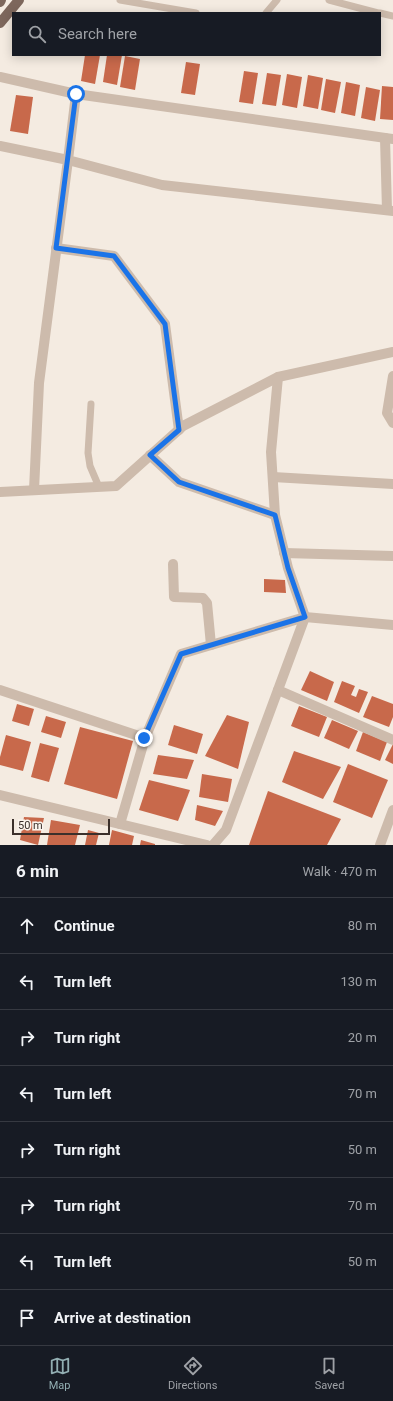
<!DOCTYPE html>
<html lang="en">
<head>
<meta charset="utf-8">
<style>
  body { margin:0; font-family:Roboto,sans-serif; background:#242831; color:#f1f3f6 }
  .scale { position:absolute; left:12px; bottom:10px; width:98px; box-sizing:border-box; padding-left:4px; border:2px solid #3b302b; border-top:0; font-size:11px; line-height:14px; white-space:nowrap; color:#3b302b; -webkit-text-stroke:3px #fbf5ee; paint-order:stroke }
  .stop { position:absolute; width:12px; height:12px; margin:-9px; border:3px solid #1a73e8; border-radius:50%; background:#fff }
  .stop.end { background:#1a73e8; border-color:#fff; box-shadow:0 1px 4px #0008 }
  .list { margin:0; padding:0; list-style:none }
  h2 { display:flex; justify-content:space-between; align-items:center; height:52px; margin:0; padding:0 16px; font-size:17px }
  h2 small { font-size:13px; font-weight:400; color:#9ea1a6 }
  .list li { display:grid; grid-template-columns:26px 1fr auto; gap:12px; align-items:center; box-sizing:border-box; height:56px; padding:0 16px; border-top:1px solid #363941 }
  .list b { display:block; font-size:15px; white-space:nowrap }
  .list em { font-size:13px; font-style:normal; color:#9ea1a6 }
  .icon { flex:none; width:22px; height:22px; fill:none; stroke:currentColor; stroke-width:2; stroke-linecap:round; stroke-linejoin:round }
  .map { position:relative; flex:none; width:393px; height:845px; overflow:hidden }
  .search { position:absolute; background:#171b24; box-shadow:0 2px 10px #0003; left:12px; right:12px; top:12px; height:44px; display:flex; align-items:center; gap:10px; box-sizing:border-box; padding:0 14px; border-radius:0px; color:#9ea1a6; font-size:15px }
  .sheet { height:500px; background:#171b24 }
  nav { display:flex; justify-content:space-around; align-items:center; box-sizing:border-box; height:56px; border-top:1px solid #363941; background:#171b24; font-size:11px; color:#9ea1a6 }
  nav a { display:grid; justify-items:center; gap:2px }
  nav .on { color:#92aeb2 }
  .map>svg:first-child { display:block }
  .building { fill:#c8694b }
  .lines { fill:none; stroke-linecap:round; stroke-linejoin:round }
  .service { stroke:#cdbbac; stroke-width:7 }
  .minor { stroke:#cdbbac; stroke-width:10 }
  .primary { stroke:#7d675c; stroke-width:10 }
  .route { stroke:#1a73e8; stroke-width:5 }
</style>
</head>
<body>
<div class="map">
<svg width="393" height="845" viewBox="0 0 393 845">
  <rect width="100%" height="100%" fill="#f4ebe1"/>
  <g class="building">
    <path d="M 85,55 L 100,55 L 95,84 L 81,81 Z"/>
    <path d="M 107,55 L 122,55 L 117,85 L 103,82 Z"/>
    <path d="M 125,56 L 140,59 L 135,90 L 120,87 Z"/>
    <path d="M 186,62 L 200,64 L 195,95 L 181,93 Z"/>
    <path d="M 244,71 L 258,73 L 253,104 L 239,102 Z"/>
    <path d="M 267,73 L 281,75 L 276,106 L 262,104 Z"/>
    <path d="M 287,74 L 302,77 L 297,108 L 282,105 Z"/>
    <path d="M 308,75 L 323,78 L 318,109 L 303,106 Z"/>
    <path d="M 326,79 L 341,82 L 335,113 L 321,110 Z"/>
    <path d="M 346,82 L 360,85 L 355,116 L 341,113 Z"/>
    <path d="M 382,86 L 393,87 L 393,120 L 380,119 Z"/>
    <path d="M 366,87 L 380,90 L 375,121 L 361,118 Z"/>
    <path d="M 16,95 L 33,97 L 28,134 L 10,131 Z"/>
    <path d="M 264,579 L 285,580 L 286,593 L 264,592 Z"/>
    <path d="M 310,671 L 334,682 L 327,701 L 301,690 Z"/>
    <path d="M 342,681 L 355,686 L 351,695 L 356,697 L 359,689 L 368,692 L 359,713 L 334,702 Z"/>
    <path d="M 372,696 L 393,704 L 393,717 L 389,727 L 363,717 Z"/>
    <path d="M 17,704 L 34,709 L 29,726 L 12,721 Z"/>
    <path d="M 299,706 L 327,717 L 319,737 L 291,726 Z"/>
    <path d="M 227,715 L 249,722 L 238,769 L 205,756 Z"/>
    <path d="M 46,716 L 66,722 L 61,738 L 41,732 Z"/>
    <path d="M 332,720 L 358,731 L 349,749 L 324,738 Z"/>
    <path d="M 174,725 L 203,734 L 197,754 L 168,745 Z"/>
    <path d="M 80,727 L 133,741 L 117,799 L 64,784 Z"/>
    <path d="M 363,732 L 387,742 L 380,761 L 356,751 Z"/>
    <path d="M 6,735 L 31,742 L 23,771 L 0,765 L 0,757 Z"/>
    <path d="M 40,743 L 59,748 L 49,782 L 31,777 Z"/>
    <path d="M 393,744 L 393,764 L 385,760 Z"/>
    <path d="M 294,751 L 341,767 L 323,799 L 282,782 Z"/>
    <path d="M 158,755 L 194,760 L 187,779 L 153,774 Z"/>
    <path d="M 348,764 L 388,780 L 372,818 L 333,802 Z"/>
    <path d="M 202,774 L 232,779 L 228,802 L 199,797 Z"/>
    <path d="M 149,780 L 190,790 L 178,821 L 139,810 Z"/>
    <path d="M 268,791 L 341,819 L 327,845 L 249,845 Z"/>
    <path d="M 197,805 L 223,811 L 215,826 L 195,820 Z"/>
    <path d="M 24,817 L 44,818 L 38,845 L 20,840 Z"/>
    <path d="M 51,820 L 80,825 L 75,845 L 47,845 Z"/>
    <path d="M 88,830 L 99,833 L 96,845 L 85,845 Z"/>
    <path d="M 112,830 L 134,836 L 132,845 L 109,845 Z"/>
    <path d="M 141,840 L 155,844 L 155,845 L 140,845 Z"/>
  </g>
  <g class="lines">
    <g class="service">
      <path d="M 120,0 L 196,13"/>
      <path d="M 329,0 L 378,13"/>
      <path d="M 266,13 L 277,0"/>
      <path d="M 380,13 L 393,16"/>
      <path d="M 91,404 L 88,453 L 90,466 L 99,487"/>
    </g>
    <g class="minor">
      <path d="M 0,77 L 76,94 L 393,139"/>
      <path d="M 76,94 L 68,160 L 162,185 L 393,211"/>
      <path d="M 385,138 L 387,210"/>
      <path d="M 0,146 L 68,160 L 39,383 L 34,490"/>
      <path d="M 56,248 L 114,256 L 165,324 L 179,430"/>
      <path d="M 393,376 L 387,413 L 393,423"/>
      <path d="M 150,455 L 179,482 L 275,515"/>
      <path d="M 273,477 L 393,484"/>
      <path d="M 0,492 L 116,486 L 183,426 L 278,377 L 393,352"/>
      <path d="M 284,553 L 393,556"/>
      <path d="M 173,564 L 174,597 L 203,598 L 207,603 L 211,645"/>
      <path d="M 0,690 L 145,738"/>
      <path d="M 278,690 L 393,740"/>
      <path d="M 0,795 L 207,845"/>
      <path d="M 120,824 L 145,738 L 181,654 L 305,617 L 393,625"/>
      <path d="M 213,845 L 226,830 L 305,617 L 288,568 L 275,515 L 271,452 L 278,377"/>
      <path d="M 380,845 L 393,810"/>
    </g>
    <g class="primary">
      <path d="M 0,2 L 1,0"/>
      <path d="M 0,23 L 19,0"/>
    </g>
  </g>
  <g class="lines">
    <path class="route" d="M 76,94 L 56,248 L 114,256 L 165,324 L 179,430 L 150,455 L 179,482 L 275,515 L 288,568 L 305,617 L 181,654 L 144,738"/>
  </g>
</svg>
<div class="scale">50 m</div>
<div class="stop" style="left:76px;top:94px"></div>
<div class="stop end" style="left:144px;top:738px"></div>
<div class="search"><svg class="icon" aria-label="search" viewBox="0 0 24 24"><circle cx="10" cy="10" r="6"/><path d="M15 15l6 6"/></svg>Search here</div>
</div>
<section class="sheet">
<h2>6 min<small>Walk · 470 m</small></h2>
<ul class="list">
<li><svg class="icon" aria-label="ahead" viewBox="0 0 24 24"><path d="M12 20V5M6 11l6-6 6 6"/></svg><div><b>Continue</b></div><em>80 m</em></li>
<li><svg class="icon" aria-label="left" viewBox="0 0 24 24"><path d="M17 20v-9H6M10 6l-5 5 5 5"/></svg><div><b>Turn left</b></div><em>130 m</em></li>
<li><svg class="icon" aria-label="right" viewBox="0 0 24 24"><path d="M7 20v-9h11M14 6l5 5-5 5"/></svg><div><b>Turn right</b></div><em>20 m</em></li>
<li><svg class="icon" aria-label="left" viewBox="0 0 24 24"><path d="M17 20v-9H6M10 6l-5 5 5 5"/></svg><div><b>Turn left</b></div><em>70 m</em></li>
<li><svg class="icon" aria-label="right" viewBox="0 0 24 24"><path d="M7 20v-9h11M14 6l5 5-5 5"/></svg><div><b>Turn right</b></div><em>50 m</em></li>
<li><svg class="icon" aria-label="right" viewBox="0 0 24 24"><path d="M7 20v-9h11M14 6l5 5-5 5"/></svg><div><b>Turn right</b></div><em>70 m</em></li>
<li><svg class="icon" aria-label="left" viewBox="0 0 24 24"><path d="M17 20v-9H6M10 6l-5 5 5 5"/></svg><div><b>Turn left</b></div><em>50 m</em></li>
<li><svg class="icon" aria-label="arrive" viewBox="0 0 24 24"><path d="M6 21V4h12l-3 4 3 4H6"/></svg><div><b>Arrive at destination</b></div></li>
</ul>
</section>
<nav>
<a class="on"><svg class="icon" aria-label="map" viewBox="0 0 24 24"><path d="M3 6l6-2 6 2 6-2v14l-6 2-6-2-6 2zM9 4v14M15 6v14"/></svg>Map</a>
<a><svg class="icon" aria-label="directions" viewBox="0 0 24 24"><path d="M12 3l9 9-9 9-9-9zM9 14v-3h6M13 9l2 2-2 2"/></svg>Directions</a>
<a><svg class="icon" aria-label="saved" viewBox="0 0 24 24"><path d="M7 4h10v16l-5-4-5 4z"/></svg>Saved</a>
</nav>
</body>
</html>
